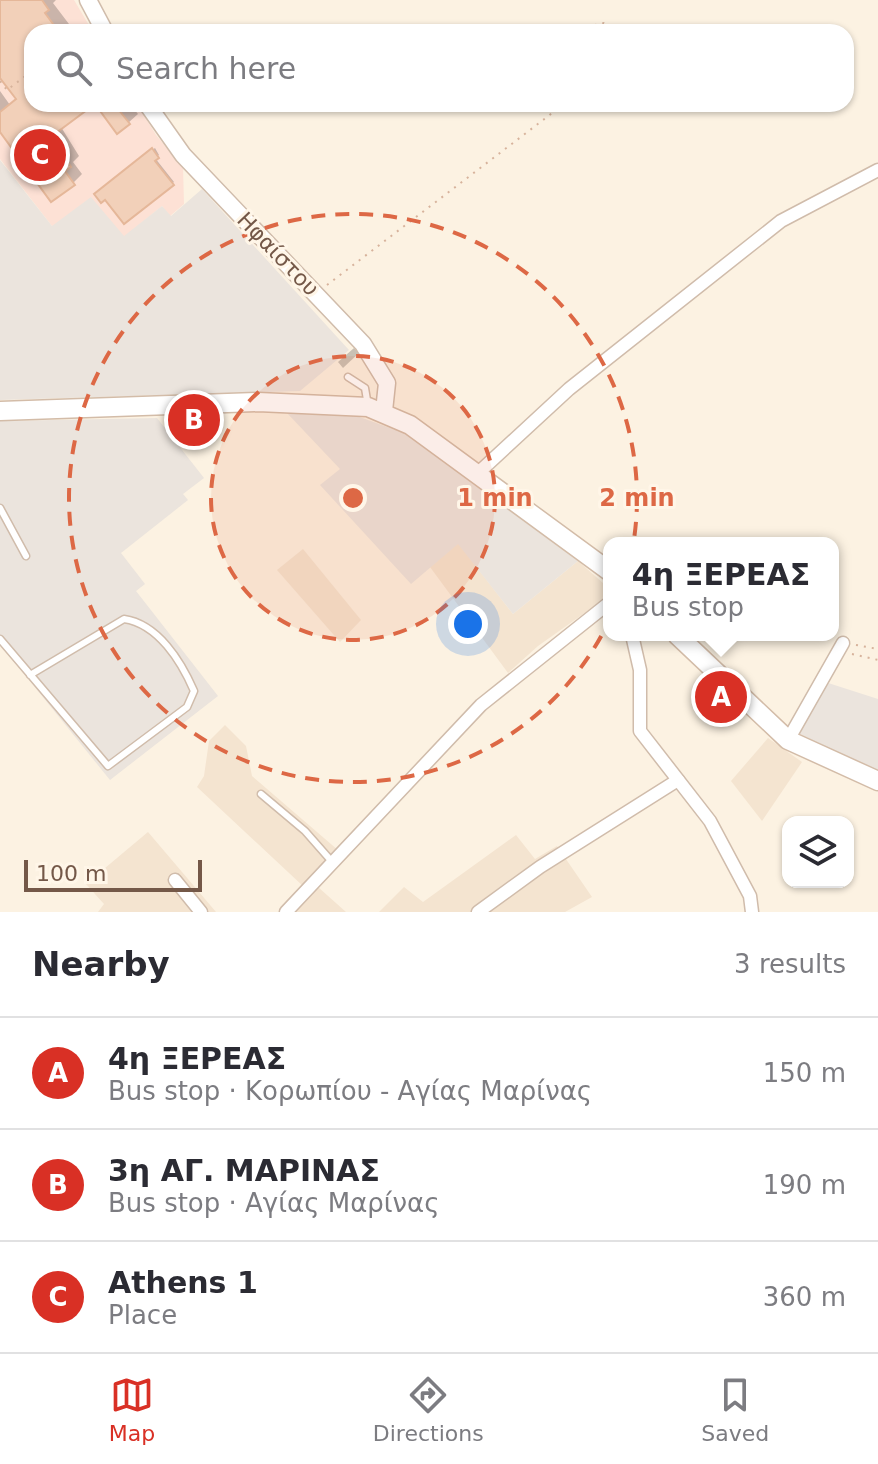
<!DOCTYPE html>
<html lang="en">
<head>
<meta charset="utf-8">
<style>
  body { margin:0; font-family:"DejaVu Sans",sans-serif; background:#f7f7f7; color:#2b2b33 }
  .controls { position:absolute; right:24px; bottom:24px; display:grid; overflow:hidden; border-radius:16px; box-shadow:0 2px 6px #0004 }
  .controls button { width:72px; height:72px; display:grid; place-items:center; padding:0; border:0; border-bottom:2px solid #e1e1e2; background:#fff; color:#2b2b33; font:40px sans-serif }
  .scale { position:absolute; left:24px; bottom:20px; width:178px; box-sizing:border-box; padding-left:8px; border:4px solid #745848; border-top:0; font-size:22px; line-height:28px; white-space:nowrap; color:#745848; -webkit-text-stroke:6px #fff6e8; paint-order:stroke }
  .you { position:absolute; left:468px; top:624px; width:28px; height:28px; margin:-20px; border:6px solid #fff; border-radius:50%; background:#1a73e8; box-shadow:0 0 0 12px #1a73e833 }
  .badge { display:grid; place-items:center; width:52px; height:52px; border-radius:50%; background:#d93025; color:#fff; font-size:26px; font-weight:700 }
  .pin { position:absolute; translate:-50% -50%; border:4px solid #fff; box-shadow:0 2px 8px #0006 }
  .popup { position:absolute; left:603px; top:537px; width:236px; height:104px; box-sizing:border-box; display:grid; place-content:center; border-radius:16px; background:#fff; filter:drop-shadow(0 2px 6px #0005); font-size:26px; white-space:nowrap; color:#7c7c81 }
  .popup b { font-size:30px; color:#2b2b33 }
  .popup::after { content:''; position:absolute; left:50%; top:100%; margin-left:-16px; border:16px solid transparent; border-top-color:#fff }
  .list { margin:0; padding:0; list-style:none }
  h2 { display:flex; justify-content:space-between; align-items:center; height:104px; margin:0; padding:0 32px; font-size:34px }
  h2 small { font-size:26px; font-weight:400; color:#7c7c81 }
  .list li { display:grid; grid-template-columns:52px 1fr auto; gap:24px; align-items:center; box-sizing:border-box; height:112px; padding:0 32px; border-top:2px solid #e1e1e2 }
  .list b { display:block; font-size:30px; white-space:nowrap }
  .list p { margin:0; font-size:26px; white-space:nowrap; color:#7c7c81 }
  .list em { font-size:26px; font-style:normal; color:#7c7c81 }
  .icon { flex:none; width:44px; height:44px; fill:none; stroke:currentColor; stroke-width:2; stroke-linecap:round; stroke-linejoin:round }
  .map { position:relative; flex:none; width:878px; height:912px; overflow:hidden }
  .search { position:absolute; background:#fff; box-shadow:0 2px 6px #0004; left:24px; right:24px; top:24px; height:88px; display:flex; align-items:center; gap:20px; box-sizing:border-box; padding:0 28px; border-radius:24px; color:#7c7c81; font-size:30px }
  .sheet { height:440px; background:#fff }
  nav { display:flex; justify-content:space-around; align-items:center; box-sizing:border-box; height:112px; border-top:2px solid #e1e1e2; background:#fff; font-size:22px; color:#7c7c81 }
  nav a { display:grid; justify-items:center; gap:4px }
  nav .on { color:#d93025 }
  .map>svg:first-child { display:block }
  .residential { fill:#f4e4d0 }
  .commercial { fill:#fde1d5 }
  .industrial { fill:#ebe4dd }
  .shadow { fill:#0003 }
  .building { fill:#f2d0b9; stroke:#e5b799; stroke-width:2 }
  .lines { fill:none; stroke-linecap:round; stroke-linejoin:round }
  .service-casing { stroke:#d0bcab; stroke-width:9 }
  .minor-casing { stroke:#d0bcab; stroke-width:15 }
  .tertiary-casing { stroke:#d0bcab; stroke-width:19 }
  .secondary-casing { stroke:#d3bca8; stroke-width:21 }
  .path { stroke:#d7b39c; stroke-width:2; stroke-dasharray:2 6; stroke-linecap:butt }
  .service { stroke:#fff; stroke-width:6 }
  .minor { stroke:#fff; stroke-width:12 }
  .tertiary { stroke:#fff; stroke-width:16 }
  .secondary { stroke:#fff; stroke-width:18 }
  .ring { fill:none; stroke:#dd6845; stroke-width:4; stroke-dasharray:14 10 }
  .labels { text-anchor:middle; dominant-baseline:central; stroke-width:6; stroke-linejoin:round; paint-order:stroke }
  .street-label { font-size:22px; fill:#745848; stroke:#fff6e8 }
  .centre { fill:#dd6845; stroke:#fff6e8; stroke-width:4 }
  .ring-label { font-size:24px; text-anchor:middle; font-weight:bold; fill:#dd6845; stroke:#fff6e8; stroke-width:6; stroke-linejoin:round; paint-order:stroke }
</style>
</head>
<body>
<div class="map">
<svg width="878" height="912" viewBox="0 0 878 912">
  <rect width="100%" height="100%" fill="#fcf2e2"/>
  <g class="residential">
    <path d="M 458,543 L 513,614 L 578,561 L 603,583 L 605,594 L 600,602 L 538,646 L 508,673 L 430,567 Z"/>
    <path d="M 303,549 L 361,620 L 340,642 L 277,570 Z"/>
    <path d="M 225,725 L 246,746 L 252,776 L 346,857 L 318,887 L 346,912 L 280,912 L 304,887 L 197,787 L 204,776 L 209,741 Z"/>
    <path d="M 768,738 L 802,762 L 762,821 L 731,781 Z"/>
    <path d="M 148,832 L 216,912 L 98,912 L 104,904 L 86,884 Z"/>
    <path d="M 516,835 L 535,859 L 557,846 L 592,897 L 565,912 L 379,912 L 404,887 L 423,902 Z"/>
  </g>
  <path class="commercial" d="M 0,0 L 74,0 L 93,32 L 32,32 L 32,104 L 137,104 L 156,135 L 183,167 L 184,204 L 170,216 L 162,206 L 124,237 L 52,226 L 0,159 Z"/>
  <g class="industrial">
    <path d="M 0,160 L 52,226 L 91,197 L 124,236 L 162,206 L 171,216 L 202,189 L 349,350 L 300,391 L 0,400 Z"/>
    <path d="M 287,413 L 354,415 L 404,433 L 578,561 L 513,614 L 458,544 L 411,584 L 320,485 L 340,469 Z"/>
    <path d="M 157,418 L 204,478 L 183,494 L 188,500 L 121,553 L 145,584 L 136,591 L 218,696 L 110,780 L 0,644 L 0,421 Z"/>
    <path d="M 822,681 L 878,699 L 878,772 L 796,732 Z"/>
  </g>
  <g class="shadow">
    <path d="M 0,0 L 56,0 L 53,3 L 72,28 L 68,32 L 32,32 L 32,104 L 91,104 L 61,127 L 79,156 L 73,162 L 82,174 L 73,183 L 0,128 L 0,91 L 10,105 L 18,98 L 0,75 Z"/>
    <path d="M 97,104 L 130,104 L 138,114 L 128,123 Z"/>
    <path d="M 155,148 L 159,155 L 155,158 L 174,182 L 124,221 L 105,197 L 97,194 Z"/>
    <path d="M 354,348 L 359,353 L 343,368 L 338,362 Z"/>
  </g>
  <g class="building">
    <path d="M 0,0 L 42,0 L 49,10 L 45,13 L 59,32 L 32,32 L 32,104 L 95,104 L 52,136 L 71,167 L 65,171 L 75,185 L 51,202 L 0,132 L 0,112 L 16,99 L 0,78 Z"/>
    <path d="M 95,104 L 114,104 L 130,124 L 117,134 Z"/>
    <path d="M 152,148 L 159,158 L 155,161 L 174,185 L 124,224 L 105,200 L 101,203 L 94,194 Z"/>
  </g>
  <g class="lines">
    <g class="service-casing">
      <g id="service">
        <path d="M 348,377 L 365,388 L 368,406"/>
        <path d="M 0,508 L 26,556"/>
        <path d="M 0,639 L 108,766 L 187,707 L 194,691 C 181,661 158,624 124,619 L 30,675"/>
        <path d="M 261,794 L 305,831 L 334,864"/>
      </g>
    </g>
    <g class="minor-casing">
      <g id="minor">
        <path d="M 477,474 L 569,389 L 781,221 L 878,170"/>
        <path d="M 632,635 L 640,670 L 640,731 L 710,821 L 750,896 L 752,912"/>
        <path d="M 788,740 L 843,643"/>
        <path d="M 175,880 L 201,912"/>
        <path d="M 286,912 L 481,705 L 609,603"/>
        <path d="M 478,912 L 540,867 L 678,780"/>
      </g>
    </g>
    <g class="tertiary-casing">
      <g id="tertiary">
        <path d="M 88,0 L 105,32"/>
        <path d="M 147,104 L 183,155 L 363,344 L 387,383 L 384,411"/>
      </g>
    </g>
    <g class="secondary-casing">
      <g id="secondary">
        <path d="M 0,411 L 258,402 L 368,407 L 410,425 L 609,571"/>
        <path d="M 677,635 L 788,740 L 878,781"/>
      </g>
    </g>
    <g class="path">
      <path d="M 590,32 L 595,25 L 604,23 L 620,32"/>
      <path d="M 0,81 L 7,90 L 32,71"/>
      <path d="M 327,285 L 564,104"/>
      <path d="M 856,645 L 878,649"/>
      <path d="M 852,654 L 878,660"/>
    </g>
    <use href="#service" class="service"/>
    <use href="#minor" class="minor"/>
    <use href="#tertiary" class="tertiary"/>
    <use href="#secondary" class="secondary"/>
  </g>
  <circle cx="353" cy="498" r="142" fill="#dd6845" fill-opacity=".12"/>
  <g class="ring">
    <circle cx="353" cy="498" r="142"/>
    <circle cx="353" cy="498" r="284"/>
  </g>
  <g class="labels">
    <g class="street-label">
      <text transform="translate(278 254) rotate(46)">Ηφαίστου</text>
    </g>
  </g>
  <circle cx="353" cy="498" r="12" class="centre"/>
  <g class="ring-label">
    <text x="495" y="506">1 min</text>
    <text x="637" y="506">2 min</text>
  </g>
</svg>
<div class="controls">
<button><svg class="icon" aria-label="layers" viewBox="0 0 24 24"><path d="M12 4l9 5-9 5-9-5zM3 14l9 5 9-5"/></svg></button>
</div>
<div class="scale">100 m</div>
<div class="you"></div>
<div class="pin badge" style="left:721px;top:697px">A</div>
<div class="popup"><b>4η ΞΕΡΕΑΣ</b>Bus stop</div>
<div class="pin badge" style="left:194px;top:420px">B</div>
<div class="pin badge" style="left:40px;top:155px">C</div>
<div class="search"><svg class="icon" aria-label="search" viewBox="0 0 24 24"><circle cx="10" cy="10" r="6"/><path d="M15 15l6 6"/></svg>Search here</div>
</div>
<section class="sheet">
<h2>Nearby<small>3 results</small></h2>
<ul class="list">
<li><span class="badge">A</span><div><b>4η ΞΕΡΕΑΣ</b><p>Bus stop · Κορωπίου - Αγίας Μαρίνας</p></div><em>150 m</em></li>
<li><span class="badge">B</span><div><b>3η ΑΓ. ΜΑΡΙΝΑΣ</b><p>Bus stop · Αγίας Μαρίνας</p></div><em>190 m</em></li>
<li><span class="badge">C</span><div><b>Athens 1</b><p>Place</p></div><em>360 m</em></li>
</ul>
</section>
<nav>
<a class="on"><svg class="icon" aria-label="map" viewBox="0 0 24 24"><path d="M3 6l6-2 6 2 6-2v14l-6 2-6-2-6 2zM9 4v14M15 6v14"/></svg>Map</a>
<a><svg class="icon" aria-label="directions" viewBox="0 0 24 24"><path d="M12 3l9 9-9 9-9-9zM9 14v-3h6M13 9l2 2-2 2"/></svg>Directions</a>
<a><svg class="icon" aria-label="saved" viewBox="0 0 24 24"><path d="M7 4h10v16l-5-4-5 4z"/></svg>Saved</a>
</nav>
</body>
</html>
